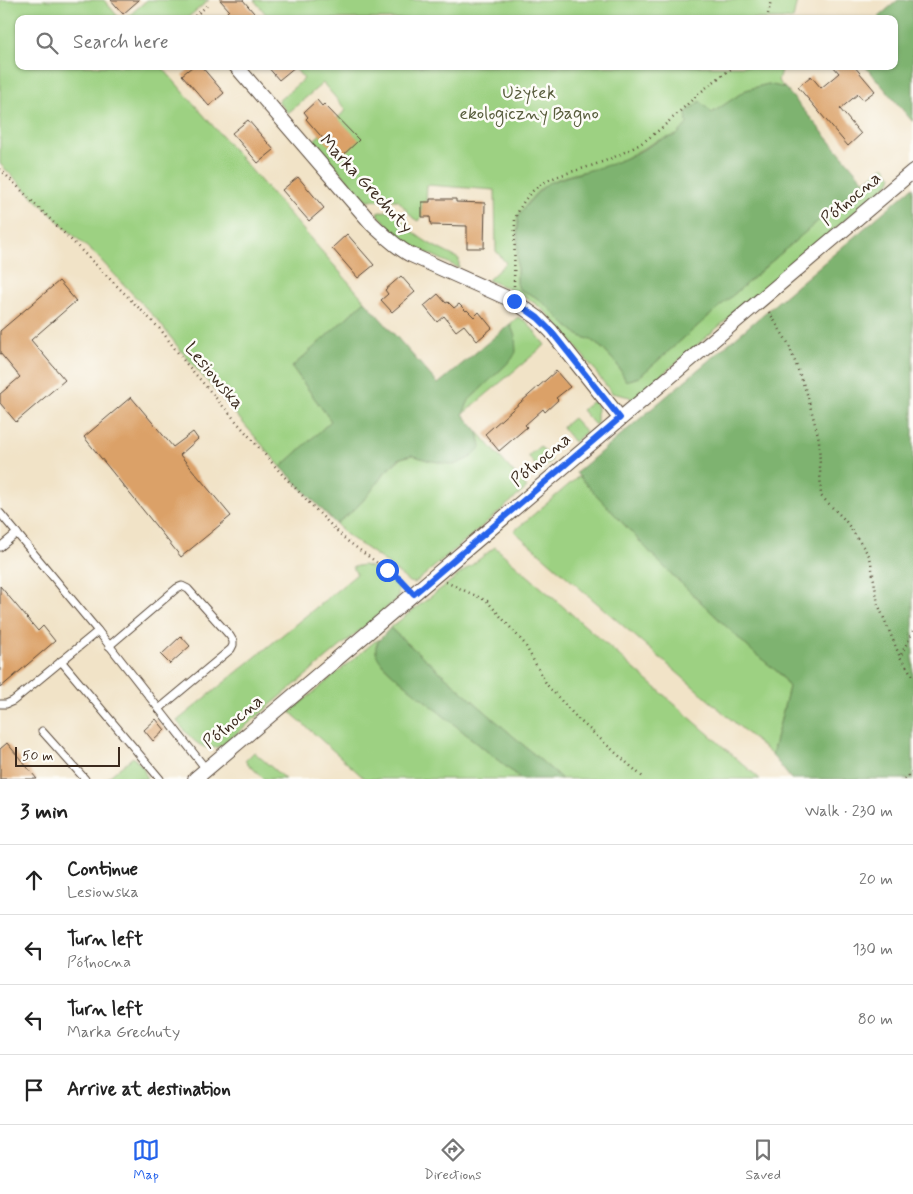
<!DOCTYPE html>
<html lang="en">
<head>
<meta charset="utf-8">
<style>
  body { margin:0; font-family:Mynerve,sans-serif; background:#f6f6f6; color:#222 }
  .scale { position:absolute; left:15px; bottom:12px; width:105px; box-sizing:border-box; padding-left:5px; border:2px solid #3b2a1e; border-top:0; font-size:14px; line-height:18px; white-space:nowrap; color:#3b2a1e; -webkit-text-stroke:4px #fdfcf7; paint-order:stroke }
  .stop { position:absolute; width:15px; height:15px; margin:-11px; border:4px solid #2563eb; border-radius:50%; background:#fff }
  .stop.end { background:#2563eb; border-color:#fff; box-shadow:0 1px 5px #0008 }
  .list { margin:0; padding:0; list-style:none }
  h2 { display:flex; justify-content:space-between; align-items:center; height:65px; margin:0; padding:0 20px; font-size:21px }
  h2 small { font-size:16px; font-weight:400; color:#767676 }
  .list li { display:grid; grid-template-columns:32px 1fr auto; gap:15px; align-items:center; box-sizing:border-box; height:70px; padding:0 20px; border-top:1px solid #e0e0e0 }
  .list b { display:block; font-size:19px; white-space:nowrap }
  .list p { margin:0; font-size:16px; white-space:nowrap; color:#767676 }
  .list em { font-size:16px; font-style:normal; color:#767676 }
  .icon { flex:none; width:28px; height:28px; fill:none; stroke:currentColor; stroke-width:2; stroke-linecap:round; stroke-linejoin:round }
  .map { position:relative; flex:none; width:913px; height:779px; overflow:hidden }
  .search { position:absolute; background:#fff; box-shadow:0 1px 4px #0004; left:15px; right:15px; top:15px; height:55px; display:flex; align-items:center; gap:12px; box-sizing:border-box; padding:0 18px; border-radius:10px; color:#767676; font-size:19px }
  .sheet { height:345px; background:#fff }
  nav { display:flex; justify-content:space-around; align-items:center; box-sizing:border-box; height:70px; border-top:1px solid #e0e0e0; background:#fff; font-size:14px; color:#767676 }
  nav a { display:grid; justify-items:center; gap:2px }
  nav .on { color:#2563eb }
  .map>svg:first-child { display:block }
  .green { fill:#9dd182; stroke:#6c7e50 }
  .forest { fill:#7eb370; stroke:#5c6e47 }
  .building { fill:#dba168 }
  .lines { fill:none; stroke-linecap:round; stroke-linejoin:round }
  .lane-casing { stroke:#564637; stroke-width:9 }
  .street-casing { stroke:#564637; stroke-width:16 }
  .path { stroke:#564637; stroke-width:2.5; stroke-dasharray:1 4; stroke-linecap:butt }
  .lane { stroke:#fff; stroke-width:7 }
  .street { stroke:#fff; stroke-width:14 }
  .route { stroke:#2563eb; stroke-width:6 }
  .labels { text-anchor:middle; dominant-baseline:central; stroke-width:5; stroke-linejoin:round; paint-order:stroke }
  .park-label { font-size:18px; fill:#585c3c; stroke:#fdfcf7 }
  .street-label { font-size:18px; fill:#3b2a1e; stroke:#fdfcf7 }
</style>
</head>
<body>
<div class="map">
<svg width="913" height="779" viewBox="0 0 913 779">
  <rect width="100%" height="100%" fill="#fdfcf7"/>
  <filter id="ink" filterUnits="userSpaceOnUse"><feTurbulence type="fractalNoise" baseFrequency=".02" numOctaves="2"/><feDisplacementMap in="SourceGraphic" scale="10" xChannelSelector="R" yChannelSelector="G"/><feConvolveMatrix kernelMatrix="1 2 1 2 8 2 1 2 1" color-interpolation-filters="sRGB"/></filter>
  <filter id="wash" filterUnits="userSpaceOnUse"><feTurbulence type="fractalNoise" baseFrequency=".0096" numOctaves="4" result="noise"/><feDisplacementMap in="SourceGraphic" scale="20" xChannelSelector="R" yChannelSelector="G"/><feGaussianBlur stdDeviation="1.12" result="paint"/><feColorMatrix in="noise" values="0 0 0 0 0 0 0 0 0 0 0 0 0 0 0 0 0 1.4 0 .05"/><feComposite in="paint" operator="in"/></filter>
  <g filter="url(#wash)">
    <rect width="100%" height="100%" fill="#f1e3c7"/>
    <g class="green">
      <path d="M 0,0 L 104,0 L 120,19 L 19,19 L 19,66 L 161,66 L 365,301 L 292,367 L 331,421 L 281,467 L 182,352 L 159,322 L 97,256 L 61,224 L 0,164 Z"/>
      <path d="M 147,0 L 209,0 L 186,19 L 125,19 Z"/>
      <path d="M 254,0 L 797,0 L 793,19 L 270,19 Z"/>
      <path d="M 293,66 L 782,66 L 778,81 L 785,88 L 768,84 L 746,90 L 712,113 L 700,101 C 694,113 689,125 679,134 C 673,138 664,138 657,141 C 642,148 628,158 612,164 C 592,171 568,173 549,183 C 537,189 525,206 518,217 L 517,283 L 519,289 L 534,296 L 547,306 L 566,325 L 580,336 L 591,340 L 603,349 L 617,364 L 626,381 L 639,377 L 864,181 L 884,166 L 892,176 L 890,182 L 632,400 L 630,397 L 612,393 L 596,373 L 597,372 C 577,351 560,322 537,305 C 523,294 505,287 488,280 L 506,263 L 496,251 L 495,190 L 427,185 L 426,202 L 422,202 L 422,217 L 418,221 L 413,218 L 398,200 L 365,200 L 313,141 L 346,110 L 323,83 L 288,113 L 278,101 L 304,79 Z"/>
      <path d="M 385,211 C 397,211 403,224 412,231 C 425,243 444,251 459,259 L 459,268 L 403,241 L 377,213 Z"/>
      <path d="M 518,317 L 527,322 L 545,345 L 463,414 L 469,400 L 512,359 L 515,336 L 510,324 Z"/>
      <path d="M 593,401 L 597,406 L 597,423 L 595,425 L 582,410 Z"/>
      <path d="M 573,418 L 586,432 L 574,442 L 562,427 Z"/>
      <path d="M 478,432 L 527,488 L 415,583 L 409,582 L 383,560 L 347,535 L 336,524 L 355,509 L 369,494 L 385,472 L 401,458 L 412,455 L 427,460 L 481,447 Z"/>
      <path d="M 540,446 L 552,460 L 540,471 L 528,456 Z"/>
      <path d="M 579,476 L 661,564 L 682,584 L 753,652 L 779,673 L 789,687 L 772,755 L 514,531 Z"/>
      <path d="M 495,547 L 760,779 L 562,779 L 390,628 Z"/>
      <path d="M 363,565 C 379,569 405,578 397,599 L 223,745 C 218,747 212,749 207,748 C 195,745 184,730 177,721 L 357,574 L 352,567 Z"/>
      <path d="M 380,639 L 376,645 L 382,664 L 396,677 L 521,779 L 365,779 L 290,712 L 374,642 Z"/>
      <path d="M 254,752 L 285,779 L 264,779 L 245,761 Z"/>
      <path d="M 133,757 L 143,767 L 147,779 L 106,779 Z"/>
    </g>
    <g class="forest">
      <path d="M 898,0 L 913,0 L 913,122 L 865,66 L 894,66 L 894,19 L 880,19 L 878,17 Z"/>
      <path d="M 768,84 L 785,88 L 864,181 L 639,377 L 626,381 L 617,364 L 603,349 L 591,340 L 580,336 L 566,325 L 547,306 L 534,296 L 519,289 L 517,283 L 518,217 L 524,208 L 535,195 L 548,183 L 565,177 L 612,164 L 635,154 L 658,141 L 677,135 L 687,124 L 686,113 L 700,101 L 712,113 L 746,90 Z"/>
      <path d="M 913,187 L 913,779 L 791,779 L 772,755 L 789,687 L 779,673 L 753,652 L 682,584 L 661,564 L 576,473 Z"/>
      <path d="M 365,301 L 438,384 L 510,324 L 515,336 L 516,352 L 512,359 L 469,400 L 463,414 L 478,432 L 481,447 L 470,458 L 454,465 L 427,460 L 412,455 L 400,458 L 385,472 L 369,494 L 355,509 L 336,524 L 281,467 L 331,421 L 292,367 Z"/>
      <path d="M 390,628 L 562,779 L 521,779 L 396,677 C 388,669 371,657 377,644 C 380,638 386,633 390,628 Z"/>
    </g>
    <g id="blocks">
      <g class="building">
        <path d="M 111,0 L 139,0 L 123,14 Z"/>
        <path d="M 220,0 L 243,0 L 259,19 L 233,19 L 227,12 L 229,10 Z"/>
        <path d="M 193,66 L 201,66 L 224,93 L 209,106 L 182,75 Z"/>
        <path d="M 267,66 L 296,66 L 279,80 Z"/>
        <path d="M 833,66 L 854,66 L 875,91 L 863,100 L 858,94 L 840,109 L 861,134 L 848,146 L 798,87 L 811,76 L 821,88 L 839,73 Z"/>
        <path d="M 317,100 L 322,106 L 324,104 L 359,140 L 340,158 L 306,119 L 308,117 L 304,112 Z"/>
        <path d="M 248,120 L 274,150 L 258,163 L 232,133 Z"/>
        <path d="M 298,177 L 324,208 L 309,221 L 282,190 Z"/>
        <path d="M 430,199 L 456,199 L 456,202 L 485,203 L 484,248 L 467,248 L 467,226 L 431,225 L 430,217 L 422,217 L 422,202 L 430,202 Z"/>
        <path d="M 347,234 L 374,265 L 358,278 L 332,248 Z"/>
        <path d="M 401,276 L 415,292 L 392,312 L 381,300 L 388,294 L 385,290 Z"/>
        <path d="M 59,281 L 76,301 L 31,340 L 65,380 L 16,422 L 0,403 L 0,394 L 20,377 L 0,353 L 0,331 Z"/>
        <path d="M 438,294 L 446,303 L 448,302 L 454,308 L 459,304 L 466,311 L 467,310 L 474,317 L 479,312 L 492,328 L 477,341 L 464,325 L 456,331 L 444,316 L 437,322 L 424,306 Z"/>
        <path d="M 556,371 L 570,387 L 556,398 L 558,400 L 545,412 L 543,409 L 525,425 L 527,427 L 499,451 L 485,434 Z"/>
        <path d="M 131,397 L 173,447 L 193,432 L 198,439 L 180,455 L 231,516 L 181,557 L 84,437 Z"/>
        <path d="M 0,586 L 38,631 L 43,626 L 55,641 L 0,688 Z"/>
        <path d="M 181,636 L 190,646 L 170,664 L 161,655 Z"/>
        <path d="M 156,719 L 165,730 L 153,741 L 144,730 Z"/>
        <path d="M 7,743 L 37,779 L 0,779 L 0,749 Z"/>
      </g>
    </g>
  </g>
  <g filter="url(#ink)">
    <use href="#blocks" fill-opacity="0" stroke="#564637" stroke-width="1"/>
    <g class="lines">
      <g class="lane-casing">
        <g id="lane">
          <path d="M 0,513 L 98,631 L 206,769"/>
          <path d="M 0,547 L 17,533"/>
          <path d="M 109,646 L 177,588 L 182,586 L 188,589 L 230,636 L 233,641 L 233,645 L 231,649 L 159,709"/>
          <path d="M 61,661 L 160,779"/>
          <path d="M 0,704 L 6,704 L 13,701 L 98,631"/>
          <path d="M 42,731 L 85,779"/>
        </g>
      </g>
      <g class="street-casing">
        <g id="street">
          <path d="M 236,66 L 372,224 C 384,235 395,246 409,254 L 514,301 L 538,318 L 551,331 L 620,418"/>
          <path d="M 195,779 L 913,171"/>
        </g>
      </g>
      <g class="path">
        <path d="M 191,19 L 207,6"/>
        <path d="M 767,19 L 771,0"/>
        <path d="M 0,169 L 161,330 L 184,361 L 280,472 L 319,513 L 346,540 L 387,570 L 404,584"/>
        <path d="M 514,286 L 515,219 C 532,175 562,177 599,163 C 609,160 618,155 627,151 C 653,139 672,118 693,99 C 706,87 720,77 735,66"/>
        <path d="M 769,312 L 788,343 L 807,394 L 819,439 L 821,496 L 845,520 L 870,557 L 878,604 L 900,657"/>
        <path d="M 446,582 L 487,601 L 524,643 L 547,685 L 578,719 L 645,779"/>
        <path d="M 913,631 L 900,657 L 913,676"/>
        <path d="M 904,779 L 913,771"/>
      </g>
      <use href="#lane" class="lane"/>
      <use href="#street" class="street"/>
    </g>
  </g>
  <g class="lines" filter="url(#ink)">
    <path class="route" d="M 387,570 L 400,579 L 414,594 L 620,418 L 551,331 L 538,318 L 514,301"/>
  </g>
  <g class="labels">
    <g class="park-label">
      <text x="529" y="93">Użytek<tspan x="529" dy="21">ekologiczny Bagno</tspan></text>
    </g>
    <g class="street-label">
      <text transform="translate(366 184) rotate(47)">Marka Grechuty</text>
      <text transform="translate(851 199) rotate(-40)">Północna</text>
      <text transform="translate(214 376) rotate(50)">Lesiowska</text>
      <text transform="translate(541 460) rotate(-40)">Północna</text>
      <text transform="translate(233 722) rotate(-40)">Północna</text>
    </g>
  </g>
</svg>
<div class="scale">50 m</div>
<div class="stop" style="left:387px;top:570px"></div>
<div class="stop end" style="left:514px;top:301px"></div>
<div class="search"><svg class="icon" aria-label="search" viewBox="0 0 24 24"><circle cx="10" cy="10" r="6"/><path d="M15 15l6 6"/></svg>Search here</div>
</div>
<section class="sheet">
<h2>3 min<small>Walk · 230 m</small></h2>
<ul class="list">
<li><svg class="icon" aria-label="ahead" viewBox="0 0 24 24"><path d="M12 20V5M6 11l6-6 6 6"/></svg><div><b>Continue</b><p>Lesiowska</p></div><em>20 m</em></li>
<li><svg class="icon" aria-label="left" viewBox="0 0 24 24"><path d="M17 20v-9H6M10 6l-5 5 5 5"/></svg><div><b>Turn left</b><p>Północna</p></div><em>130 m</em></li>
<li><svg class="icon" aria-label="left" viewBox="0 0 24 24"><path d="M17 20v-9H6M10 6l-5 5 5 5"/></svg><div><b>Turn left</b><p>Marka Grechuty</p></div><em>80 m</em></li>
<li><svg class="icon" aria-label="arrive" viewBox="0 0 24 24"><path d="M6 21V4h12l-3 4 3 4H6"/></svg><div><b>Arrive at destination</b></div></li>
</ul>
</section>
<nav>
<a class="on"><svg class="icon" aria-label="map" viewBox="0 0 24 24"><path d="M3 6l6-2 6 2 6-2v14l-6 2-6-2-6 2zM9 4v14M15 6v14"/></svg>Map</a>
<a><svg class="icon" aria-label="directions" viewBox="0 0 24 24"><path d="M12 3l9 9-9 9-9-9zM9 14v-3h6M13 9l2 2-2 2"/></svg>Directions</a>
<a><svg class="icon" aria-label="saved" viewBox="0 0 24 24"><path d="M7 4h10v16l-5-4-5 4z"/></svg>Saved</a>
</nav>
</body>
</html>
